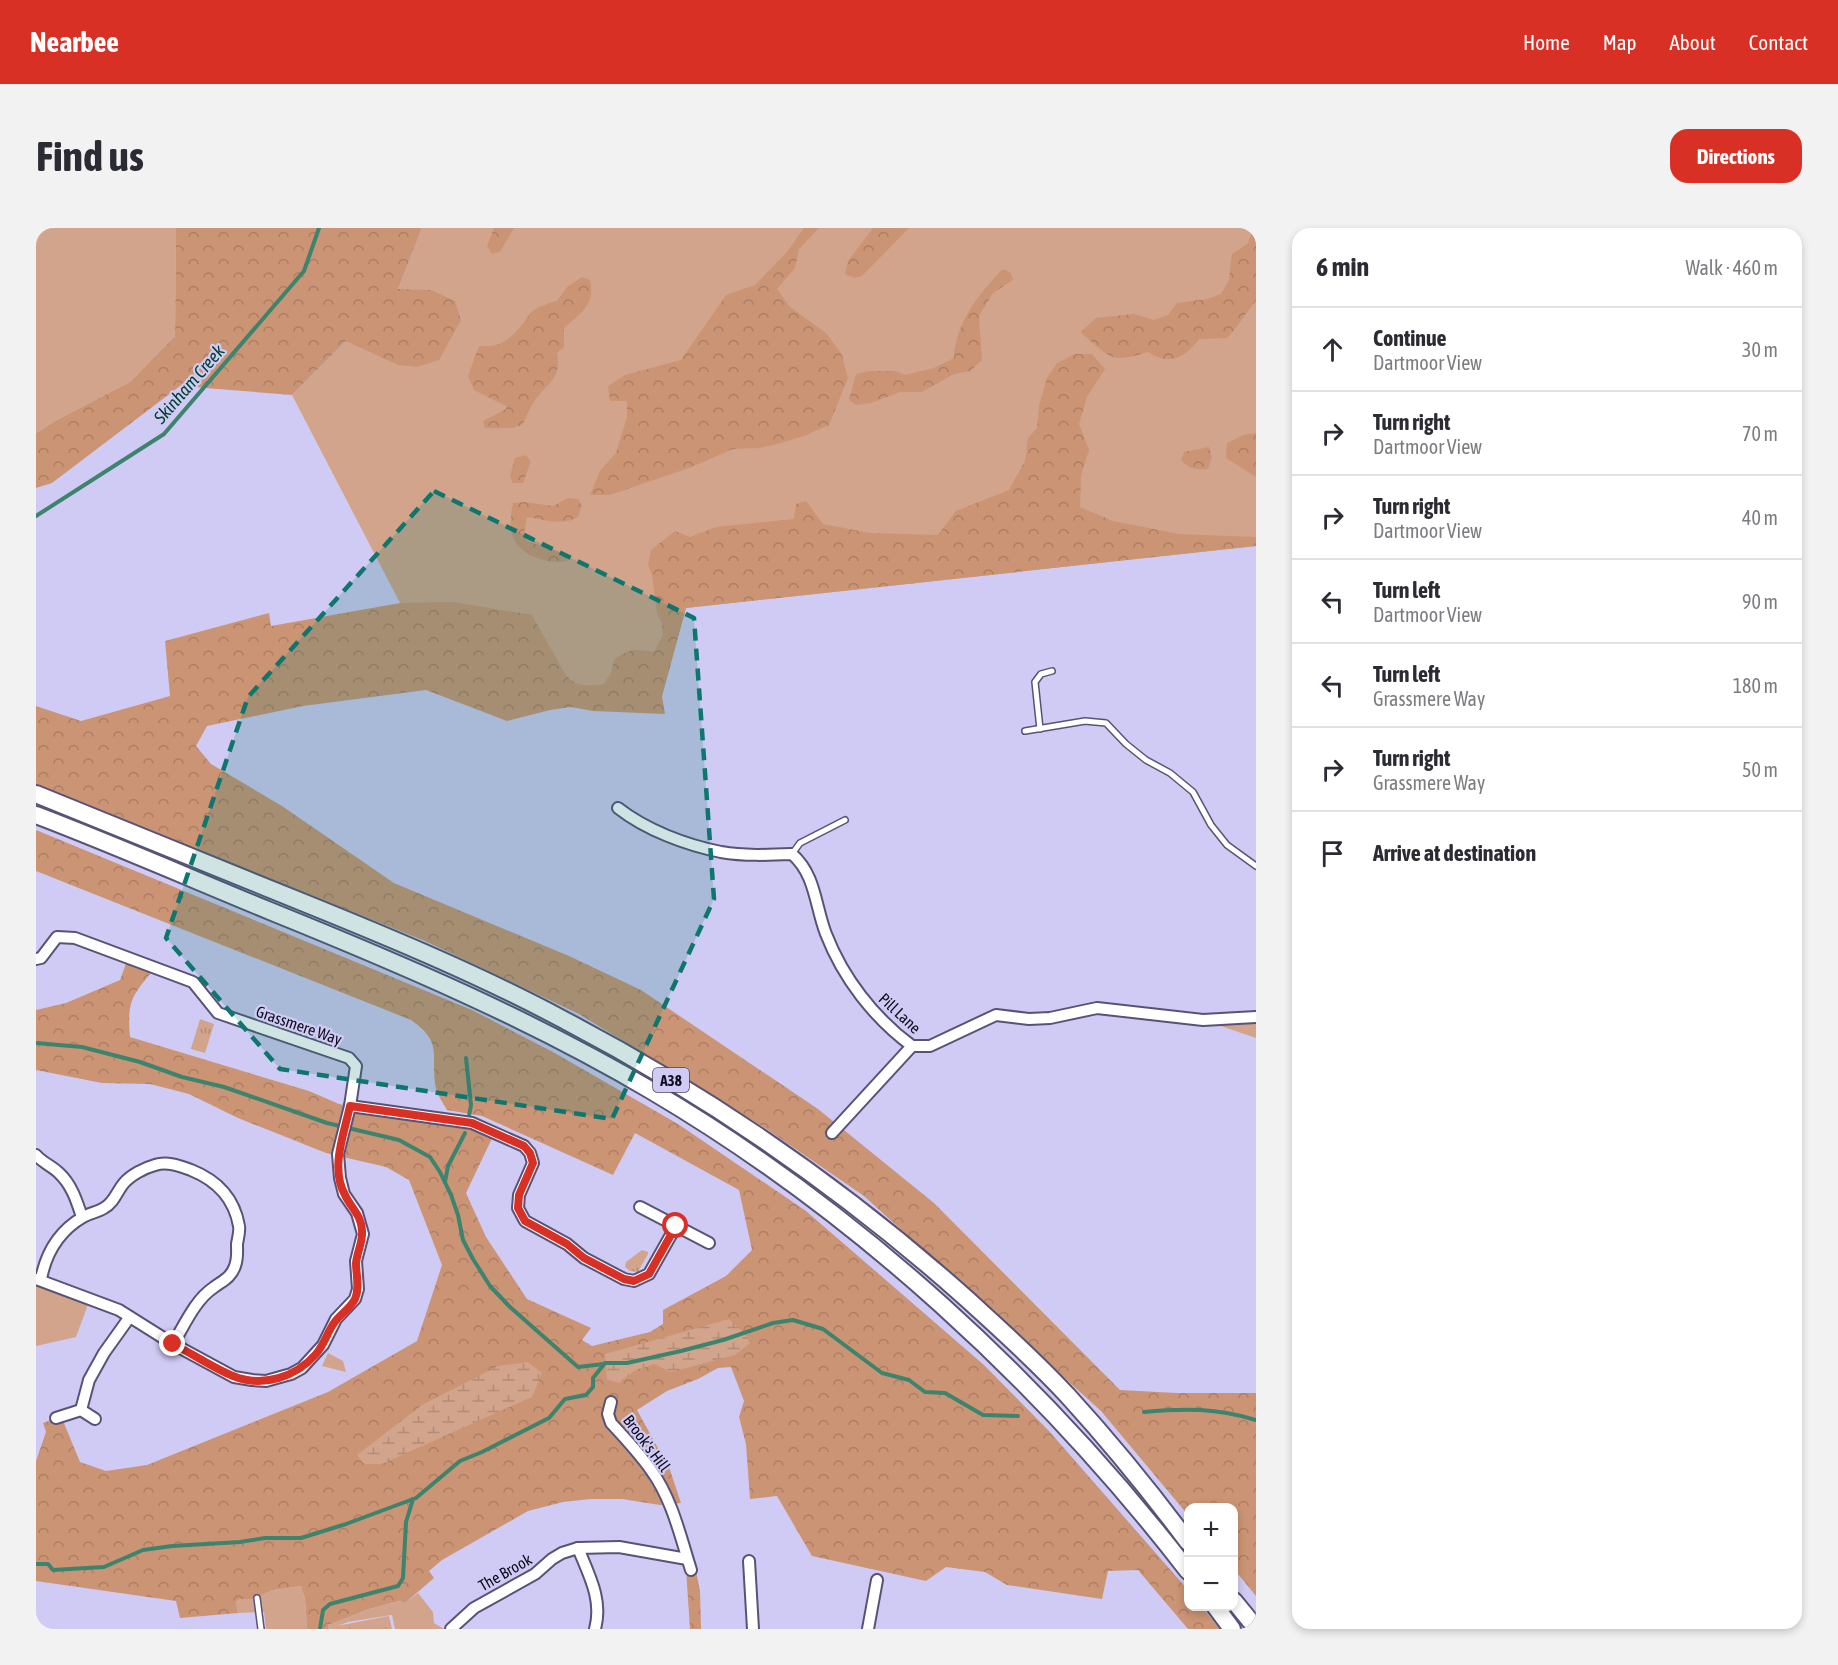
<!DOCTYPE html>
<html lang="en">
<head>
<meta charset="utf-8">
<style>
  body { margin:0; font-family:"Asap Condensed",sans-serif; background:#f2f2f3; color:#2b2b33 }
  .controls { position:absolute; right:18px; bottom:18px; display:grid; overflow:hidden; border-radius:12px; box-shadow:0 3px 9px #0003 }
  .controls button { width:54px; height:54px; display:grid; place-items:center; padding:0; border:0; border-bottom:2px solid #e1e1e2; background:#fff; color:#2b2b33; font:30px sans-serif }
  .stop { position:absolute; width:18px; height:18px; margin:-14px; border:4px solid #d93025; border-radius:50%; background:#fff }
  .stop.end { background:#d93025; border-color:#fff; box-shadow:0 2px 6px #0008 }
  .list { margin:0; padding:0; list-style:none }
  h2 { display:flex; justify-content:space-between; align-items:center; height:78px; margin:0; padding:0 24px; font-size:26px }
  h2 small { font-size:20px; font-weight:400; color:#7c7c81 }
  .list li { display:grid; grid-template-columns:39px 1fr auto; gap:18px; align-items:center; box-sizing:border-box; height:84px; padding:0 24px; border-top:2px solid #e1e1e2 }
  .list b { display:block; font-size:22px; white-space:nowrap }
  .list p { margin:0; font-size:20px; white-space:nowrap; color:#7c7c81 }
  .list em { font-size:20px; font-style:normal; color:#7c7c81 }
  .icon { flex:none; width:33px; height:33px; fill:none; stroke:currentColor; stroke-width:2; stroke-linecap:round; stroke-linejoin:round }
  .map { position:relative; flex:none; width:1220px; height:1401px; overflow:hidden; border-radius:18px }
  header { display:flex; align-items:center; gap:36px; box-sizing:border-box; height:84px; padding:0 30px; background:#d93025; color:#fff }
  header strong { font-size:28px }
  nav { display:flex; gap:33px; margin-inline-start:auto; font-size:21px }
  .intro { display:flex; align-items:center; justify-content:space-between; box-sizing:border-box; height:144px; padding:0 36px }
  h1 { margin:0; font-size:42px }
  .button { padding:15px 27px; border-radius:18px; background:#d93025; color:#fff; font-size:21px; font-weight:700 }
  main { display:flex; gap:36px; padding:0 36px }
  aside { flex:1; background:#fff; border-radius:18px; box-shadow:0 3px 9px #0003 }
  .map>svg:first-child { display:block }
  .green { fill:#d2a48b }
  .forest { fill:url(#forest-crowns) }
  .wetland { fill:url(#wetland-marsh) }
  .park { fill:url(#park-tufts) }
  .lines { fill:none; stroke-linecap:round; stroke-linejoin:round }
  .stream { stroke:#3c846e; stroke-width:4 }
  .service-casing { stroke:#585376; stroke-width:8 }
  .minor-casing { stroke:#585376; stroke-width:14 }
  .trunk-casing { stroke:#585376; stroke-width:20 }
  .service { stroke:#fff; stroke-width:5 }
  .minor { stroke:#fff; stroke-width:10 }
  .trunk { stroke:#fff; stroke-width:16 }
  .route { stroke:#d93025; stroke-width:8 }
  .marked { fill:#0f766e; fill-opacity:0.2; stroke:#0f766e; stroke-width:4.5; stroke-dasharray:12 8; stroke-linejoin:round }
  .labels { text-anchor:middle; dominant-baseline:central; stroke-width:4.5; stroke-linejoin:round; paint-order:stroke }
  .shield { fill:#d0cbf4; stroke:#49465c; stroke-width:1.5 }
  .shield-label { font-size:15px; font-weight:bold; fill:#0f0d1b }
  .street-label { font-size:16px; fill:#0f0d1b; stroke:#d0cbf4 }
  .water-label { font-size:18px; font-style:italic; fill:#004030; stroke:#d0cbf4 }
</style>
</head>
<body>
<header>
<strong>Nearbee</strong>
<nav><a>Home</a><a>Map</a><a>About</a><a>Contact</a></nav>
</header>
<div class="intro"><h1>Find us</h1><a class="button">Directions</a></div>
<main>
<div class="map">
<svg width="1220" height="1401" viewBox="0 0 1220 1401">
  <defs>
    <pattern id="forest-crowns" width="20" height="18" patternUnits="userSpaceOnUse" patternTransform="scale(1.5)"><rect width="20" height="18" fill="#cb9474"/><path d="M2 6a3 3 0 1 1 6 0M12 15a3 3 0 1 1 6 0" fill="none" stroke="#ad7e64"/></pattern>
    <pattern id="wetland-marsh" width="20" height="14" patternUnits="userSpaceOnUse" patternTransform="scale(1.5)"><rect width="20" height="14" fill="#d2a48b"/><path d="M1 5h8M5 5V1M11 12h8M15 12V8" fill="none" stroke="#b38c77"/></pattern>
    <pattern id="park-tufts" width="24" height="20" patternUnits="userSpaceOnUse" patternTransform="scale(1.5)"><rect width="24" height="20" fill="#d2a48b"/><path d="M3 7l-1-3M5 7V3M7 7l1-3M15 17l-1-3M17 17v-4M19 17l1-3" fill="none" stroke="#b38c77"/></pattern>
  </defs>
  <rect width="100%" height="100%" fill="#d0cbf4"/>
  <g class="green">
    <path d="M 0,0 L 140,0 L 139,108 L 94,154 L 21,192 L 0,205 Z"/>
    <path d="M 386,0 L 1220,0 L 1220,318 L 650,380 L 626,468 L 515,468 L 364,375 L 256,167 L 362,61 Z"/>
    <path d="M 1220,789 L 1220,810 L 1167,792 Z"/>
    <path d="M 0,1051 L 54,1071 L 40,1109 L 0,1118 Z"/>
    <path d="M 265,1358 L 269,1371 L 271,1401 L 230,1401 L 228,1384 L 202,1385 L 200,1374 L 203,1371 L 217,1371 L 237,1362 Z"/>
    <path d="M 382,1365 L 397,1384 L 398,1395 L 408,1401 L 359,1401 L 356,1387 L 312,1394 L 293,1401 L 292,1397 L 333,1381 L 365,1373 L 369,1375 Z"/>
  </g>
  <g class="forest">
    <path d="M 140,0 L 386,0 L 362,61 L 395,62 L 419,73 L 425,92 L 403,132 L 381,139 L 362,137 L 310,113 L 256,167 L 144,158 L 16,255 L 0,260 L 0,205 L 21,192 L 94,154 L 139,108 Z"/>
    <path d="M 458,0 L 478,0 L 464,24 L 456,26 L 451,18 Z"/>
    <path d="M 768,0 L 783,0 L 763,21 L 759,40 L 741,61 L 753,78 L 791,106 L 806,127 L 812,150 L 793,197 L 768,208 L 745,215 L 724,220 L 697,221 L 653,240 L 574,267 L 554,267 L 564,243 L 580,225 L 591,189 L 591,173 L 574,173 L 572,158 L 589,147 L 645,132 L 690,67 L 719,57 L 751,24 Z"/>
    <path d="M 837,0 L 873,0 L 826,48 L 819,50 L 809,46 L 812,33 Z"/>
    <path d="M 1220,1 L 1220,73 C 1208,86 1204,97 1191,110 L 1163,111 C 1149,130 1134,138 1112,124 C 1102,127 1088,132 1077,129 C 1068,126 1052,111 1045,104 L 1060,90 L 1098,86 L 1118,92 L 1132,87 L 1141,75 L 1171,71 L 1185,66 L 1193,52 L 1196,26 L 1211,16 L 1217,3 Z"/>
    <path d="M 967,41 L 975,45 L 977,52 L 957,65 L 943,88 L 946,132 L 934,143 L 918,146 L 886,164 L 864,164 L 835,175 L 820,177 L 813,172 L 820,146 L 833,143 L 859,143 L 869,147 L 898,140 L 918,130 C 919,96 943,65 967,41 Z"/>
    <path d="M 546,49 L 554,52 C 560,76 544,86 528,100 L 528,119 L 521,125 C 526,150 513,153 500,171 C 494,178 491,189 486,197 L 476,200 L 449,200 L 447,193 L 470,181 L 470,178 L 438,162 L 432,148 L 443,118 C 467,119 471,113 487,96 C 490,92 492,87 495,84 C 502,79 512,75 521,73 L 531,59 Z"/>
    <path d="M 1039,126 L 1056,126 L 1069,141 L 1051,169 L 1043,196 L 1053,222 L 1045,247 L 1044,279 L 1077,293 L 1143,306 L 1220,309 L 1220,318 L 650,380 L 626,468 L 629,486 L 557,483 L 535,479 L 514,482 L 471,493 L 390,462 L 267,478 L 171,498 L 160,518 L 175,536 L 246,578 L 358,655 L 533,728 L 605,762 L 782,881 L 898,975 L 1084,1162 L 1141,1165 L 1220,1165 L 1220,1368 L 1198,1341 L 1198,1280 L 1152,1280 L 1152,1287 L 1065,1183 L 828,968 L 729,900 L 543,786 L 389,713 L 0,557 L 0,478 L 45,493 L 134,468 L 129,413 L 233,385 L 235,398 L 364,375 L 417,374 L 496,387 L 529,446 C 540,460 552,458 568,456 L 575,445 L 578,432 C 594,420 599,421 618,424 L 627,407 L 626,395 L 621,386 L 616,347 L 612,337 L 615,322 L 639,303 L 654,309 L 680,299 L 758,291 L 760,276 L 770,273 L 787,296 L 834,305 L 902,307 L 920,283 L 973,262 L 989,233 L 992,210 L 1001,200 L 1003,178 L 1011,150 L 1021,135 Z"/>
    <path d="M 1220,205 L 1220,249 L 1190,230 L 1191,215 L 1208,207 Z"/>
    <path d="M 1173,219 L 1176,229 L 1172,241 C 1160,242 1153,241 1145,232 L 1148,224 Z"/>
    <path d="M 490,227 L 495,233 L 487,255 L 477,255 L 474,248 L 479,230 Z"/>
    <path d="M 532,270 L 542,271 L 546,278 L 542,289 C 526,298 509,292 491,289 L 488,306 L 491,313 L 531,326 L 531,333 C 522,335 514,334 504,331 C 475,321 471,304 477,275 L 489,274 L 517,278 Z"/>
    <path d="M 0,602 L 436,782 L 517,824 L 642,896 L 770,983 L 948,1137 L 1013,1203 L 1152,1362 L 1152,1378 L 1166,1379 L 1184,1401 L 1152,1401 L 1102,1342 L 1072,1343 L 1066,1371 L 971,1357 L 949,1344 L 910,1339 L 890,1353 L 776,1328 L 741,1268 L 714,1271 L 710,1216 L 703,1189 L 708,1173 L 695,1139 L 682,1140 L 662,1151 L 631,1163 L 601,1182 L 634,1242 L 645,1275 L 624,1277 L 586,1271 L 555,1271 L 527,1274 L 492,1283 L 406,1332 L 393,1343 L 398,1350 L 369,1375 L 364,1373 L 333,1381 L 292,1397 L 293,1401 L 271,1401 L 269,1371 L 265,1358 L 237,1362 L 217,1371 L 203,1371 L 200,1374 L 202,1385 L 144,1390 L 140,1373 L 0,1353 L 0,1233 L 10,1204 L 7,1195 L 25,1188 L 44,1234 L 70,1243 L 111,1237 L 292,1164 L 381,1113 L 406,1037 L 373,952 L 350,939 L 290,925 L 202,890 L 153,866 L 114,856 L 66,855 L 0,842 L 0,782 L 30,775 L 84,752 L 92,730 L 119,740 C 96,768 91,772 94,809 L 273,863 L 303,876 L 459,904 L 430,965 L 450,1009 L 491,1071 L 555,1100 L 546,1112 L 556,1118 L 614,1104 L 627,1096 L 627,1082 L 690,1048 L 716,1022 L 703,962 L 599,905 L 577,947 L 446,888 L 411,882 C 407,875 402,868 400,860 C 394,827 408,815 375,792 L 0,643 Z"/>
    <path d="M 650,1341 L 660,1343 L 664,1363 L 665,1401 L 654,1401 Z"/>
  </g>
  <g class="wetland">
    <path d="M 693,1091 L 708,1105 L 714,1115 L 699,1127 L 635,1144 L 618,1136 L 598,1143 L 583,1155 L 571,1151 L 569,1126 Z"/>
    <path d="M 492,1134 L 506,1145 L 496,1169 L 346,1236 L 328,1236 L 321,1227 L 386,1177 L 462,1138 Z"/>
  </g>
  <g class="park">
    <path d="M 164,791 L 178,796 L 169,825 L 155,821 Z"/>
    <path d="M 606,1022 L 612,1024 L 612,1026 L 602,1044 L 594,1043 L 589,1039 L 590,1034 Z"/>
    <path d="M 292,1125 L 307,1133 L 310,1144 L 286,1138 Z"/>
    <path d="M 353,1388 L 356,1401 L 295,1401 L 295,1399 Z"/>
  </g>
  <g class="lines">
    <g class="stream">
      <path d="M 0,288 L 128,206 L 268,43 L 283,0"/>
      <path d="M 0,815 L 46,819 L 104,834 L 146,849 L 188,859 L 291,895 L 363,912 L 394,929 L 404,944 L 415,967 L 422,987 L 427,1012 L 437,1031 L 454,1058 L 474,1079 L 542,1139 L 568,1136"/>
      <path d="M 430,830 L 435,877 L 433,888"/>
      <path d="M 409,954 L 412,938 L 429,905"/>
      <path d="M 1108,1184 C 1148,1180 1181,1180 1220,1192"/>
      <path d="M 0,1336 L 12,1336 L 17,1342 L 68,1339 L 107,1322 L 136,1318 L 204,1314 L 229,1310 L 265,1310 L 310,1296 L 380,1270 L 424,1233 L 446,1224 L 513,1190 L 529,1171 L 550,1167 L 557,1159 L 557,1150 L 569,1135 L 591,1135 L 645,1123 L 687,1112 L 737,1095 L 757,1092 L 787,1101 L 846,1145 L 873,1152 L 889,1164 L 909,1165 L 947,1187 L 982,1188"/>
      <path d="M 284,1401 L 287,1382 L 294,1376 L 362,1358 L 367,1350 L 370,1294 L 377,1271"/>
    </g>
    <g class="service-casing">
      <g id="service">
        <path d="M 1004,501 L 999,454 L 1005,446 L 1016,443"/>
        <path d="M 989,503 L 1049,493 L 1070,495 L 1090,516 L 1110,532 L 1134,545 L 1157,564 L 1175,597 L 1191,617 L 1220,638"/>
        <path d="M 756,626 L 764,615 L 809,592"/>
        <path d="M 221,1370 L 225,1401"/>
      </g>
    </g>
    <g class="minor-casing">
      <g id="minor">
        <path d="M 582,580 C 610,602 650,617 685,624 C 708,628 733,627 756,626 C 780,647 779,678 790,706 C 807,750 838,790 876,818 L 894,818 L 960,787 L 993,791 L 1014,790 L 1061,780 L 1167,792 L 1220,789"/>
        <path d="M 0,731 L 5,730 L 21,709 L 39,710 L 157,754 L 182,785 L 313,830 L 320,838 L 314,878 L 302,926 L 304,950 L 308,966 L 321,985 L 327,1006 L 320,1033 L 322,1061 L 319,1071 L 300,1091 L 287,1117 L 266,1140 L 255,1146 L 230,1153 L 216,1152 L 198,1149 L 137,1116 L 83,1082 L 0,1051"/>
        <path d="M 314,878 L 436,895 L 488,918 L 494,925 L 497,935 L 483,967 L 482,980 L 489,993 L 531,1016 L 548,1030 L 588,1051 L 598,1053 L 613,1046 L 640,998"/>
        <path d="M 796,905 L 876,818"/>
        <path d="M 0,927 C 7,935 16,938 23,945 C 36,957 41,974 46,989"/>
        <path d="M 604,979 L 673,1015"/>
        <path d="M 5,1051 C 10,1025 23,1003 47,989 C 54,985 62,984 68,980 C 78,975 81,963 88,955 C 95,947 108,940 119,937 C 131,933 144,938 155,942 C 180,952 198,969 203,998 C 204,1003 202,1010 201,1016 C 201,1024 202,1030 199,1038 C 195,1050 186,1053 177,1060 C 159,1072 148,1098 137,1116"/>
        <path d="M 575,1174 L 572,1186 L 575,1195 C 589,1210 603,1225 615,1242 C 636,1271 644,1307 655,1342"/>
        <path d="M 20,1190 L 45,1182"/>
        <path d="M 59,1191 L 45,1182 L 53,1152 L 68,1125 L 93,1090"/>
        <path d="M 542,1320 C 553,1347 567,1372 559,1401"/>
        <path d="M 713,1333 L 717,1401"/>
        <path d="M 415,1401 L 438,1380 L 499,1346 L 516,1331 L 526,1325 L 542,1320 L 583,1319 L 651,1331"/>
        <path d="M 832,1401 L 841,1352"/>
      </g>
    </g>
    <g class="trunk-casing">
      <g id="trunk">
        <path d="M 0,566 C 89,602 177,638 266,674 C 355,710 444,747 528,792 C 673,868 809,962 931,1071 C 965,1102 1000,1133 1032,1168 C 1074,1214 1114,1263 1152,1314"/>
        <path d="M 0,587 C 79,617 156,651 234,683 C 365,736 494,791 616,863 C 821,984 1006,1154 1152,1343"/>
        <path d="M 1198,1373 L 1220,1400"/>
        <path d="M 1179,1378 L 1196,1401"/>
      </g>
    </g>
    <use href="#service" class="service"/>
    <use href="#minor" class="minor"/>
    <use href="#trunk" class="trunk"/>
  </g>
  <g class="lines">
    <path class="route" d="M 137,1116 C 157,1126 177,1140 197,1148 C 227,1160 260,1149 280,1126 C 288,1117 291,1105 298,1095 C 304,1086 314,1081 319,1071 C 324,1060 320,1046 320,1035 C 321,1024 327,1014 326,1003 C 326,988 315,980 309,967 C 294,940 308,906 314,878 L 436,895 L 488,918 L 494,925 L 497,935 L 483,967 L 482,980 L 489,993 L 531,1016 L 548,1030 L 588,1051 L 598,1053 L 613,1046 L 640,998"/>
  </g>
  <path class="marked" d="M 398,263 L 658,390 L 678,671 L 576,891 L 244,841 L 130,710 L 212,469 Z"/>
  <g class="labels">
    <rect class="shield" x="617" y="840" width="36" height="24" rx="4.5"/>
    <g class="shield-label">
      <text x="635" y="852">A38</text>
    </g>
    <g class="street-label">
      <text transform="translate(864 785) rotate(43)">Pill Lane</text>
      <text transform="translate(263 797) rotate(19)">Grassmere Way</text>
      <text transform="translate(611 1215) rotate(53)">Brook's Hill</text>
      <text transform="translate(469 1344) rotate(-30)">The Brook</text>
    </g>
    <g class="water-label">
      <text transform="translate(153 156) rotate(-49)">Skinham Creek</text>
    </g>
  </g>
</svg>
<div class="controls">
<button>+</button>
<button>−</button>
</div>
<div class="stop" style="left:640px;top:998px"></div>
<div class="stop end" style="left:137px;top:1116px"></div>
</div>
<aside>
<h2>6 min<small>Walk · 460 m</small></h2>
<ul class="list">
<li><svg class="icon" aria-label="ahead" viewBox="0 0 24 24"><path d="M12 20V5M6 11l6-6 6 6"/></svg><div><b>Continue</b><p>Dartmoor View</p></div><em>30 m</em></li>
<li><svg class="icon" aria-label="right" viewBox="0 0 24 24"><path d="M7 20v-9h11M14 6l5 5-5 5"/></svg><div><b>Turn right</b><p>Dartmoor View</p></div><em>70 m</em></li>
<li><svg class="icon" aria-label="right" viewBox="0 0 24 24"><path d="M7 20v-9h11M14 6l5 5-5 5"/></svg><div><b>Turn right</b><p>Dartmoor View</p></div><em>40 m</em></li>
<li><svg class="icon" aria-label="left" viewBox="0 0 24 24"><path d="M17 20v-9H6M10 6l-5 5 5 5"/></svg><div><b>Turn left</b><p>Dartmoor View</p></div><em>90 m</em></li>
<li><svg class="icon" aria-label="left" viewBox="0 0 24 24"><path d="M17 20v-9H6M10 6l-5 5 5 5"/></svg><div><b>Turn left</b><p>Grassmere Way</p></div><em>180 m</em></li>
<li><svg class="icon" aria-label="right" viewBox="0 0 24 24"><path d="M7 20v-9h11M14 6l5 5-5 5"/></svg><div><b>Turn right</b><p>Grassmere Way</p></div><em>50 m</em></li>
<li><svg class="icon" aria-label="arrive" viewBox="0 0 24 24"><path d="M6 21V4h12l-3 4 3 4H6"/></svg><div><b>Arrive at destination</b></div></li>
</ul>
</aside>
</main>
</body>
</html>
